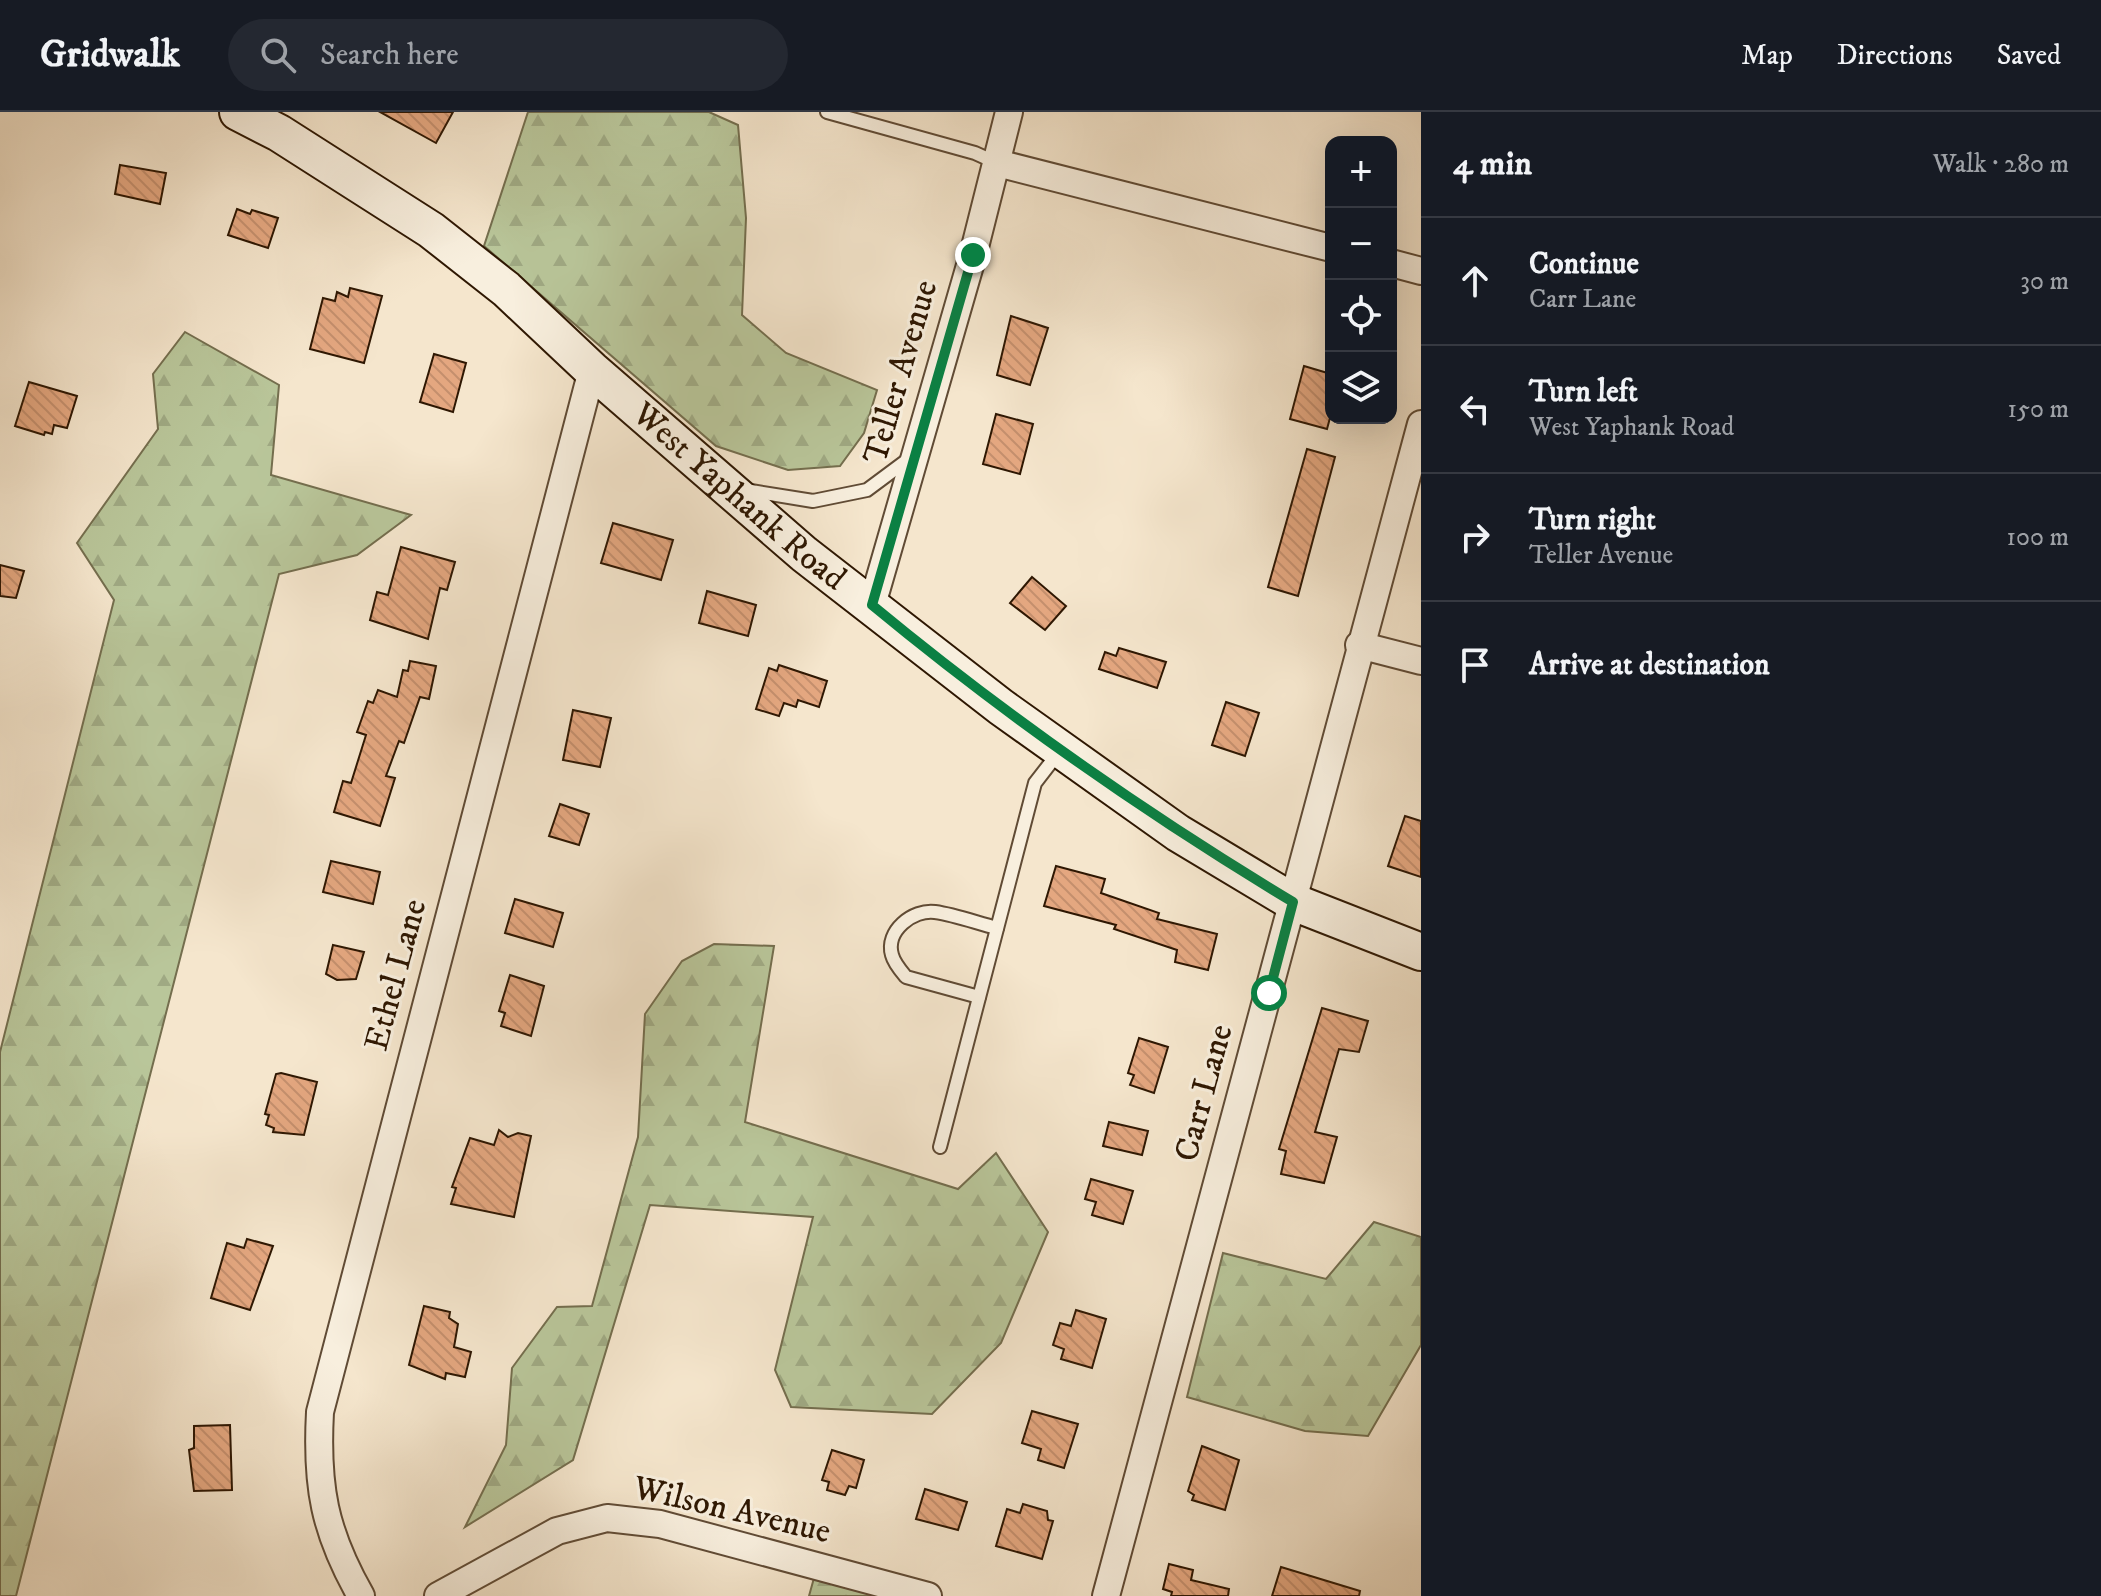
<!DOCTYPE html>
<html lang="en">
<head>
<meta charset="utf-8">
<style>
  body { margin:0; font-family:"IM FELL DW Pica",serif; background:#242831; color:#f1f3f6 }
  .controls { position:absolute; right:24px; top:24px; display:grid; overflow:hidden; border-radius:16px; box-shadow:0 8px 32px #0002 }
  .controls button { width:72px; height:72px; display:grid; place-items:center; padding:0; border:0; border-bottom:2px solid #363941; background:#171b24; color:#f1f3f6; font:40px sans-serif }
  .stop { position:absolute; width:24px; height:24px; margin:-18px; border:6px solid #0b8043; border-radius:50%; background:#fff }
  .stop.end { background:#0b8043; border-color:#fff; box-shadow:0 2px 8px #0008 }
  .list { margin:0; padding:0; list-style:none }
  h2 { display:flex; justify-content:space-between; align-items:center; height:104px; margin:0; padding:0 32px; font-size:34px }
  h2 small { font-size:26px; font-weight:400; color:#9ea1a6 }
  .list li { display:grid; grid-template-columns:52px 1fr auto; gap:24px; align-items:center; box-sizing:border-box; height:128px; padding:0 32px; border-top:2px solid #363941 }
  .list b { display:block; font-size:30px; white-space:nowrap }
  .list p { margin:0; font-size:26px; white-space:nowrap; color:#9ea1a6 }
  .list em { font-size:26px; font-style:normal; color:#9ea1a6 }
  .icon { flex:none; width:44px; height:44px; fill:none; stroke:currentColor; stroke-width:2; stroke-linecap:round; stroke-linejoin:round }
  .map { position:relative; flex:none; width:1421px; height:1484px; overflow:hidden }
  header { display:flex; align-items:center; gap:48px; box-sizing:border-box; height:112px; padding:0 40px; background:#171b24; border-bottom:2px solid #363941 }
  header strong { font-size:38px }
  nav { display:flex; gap:44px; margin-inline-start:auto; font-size:28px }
  .search { width:560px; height:72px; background:#242831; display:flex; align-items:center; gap:20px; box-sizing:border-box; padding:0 28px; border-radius:44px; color:#9ea1a6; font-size:30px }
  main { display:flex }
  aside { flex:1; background:#171b24 }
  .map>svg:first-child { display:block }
  .forest { fill:url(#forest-firs); stroke:#746e4e; stroke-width:2 }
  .building { fill:url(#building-back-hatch); stroke:#2e1702; stroke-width:2 }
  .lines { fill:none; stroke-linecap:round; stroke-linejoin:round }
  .lane-casing { stroke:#604b35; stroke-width:16 }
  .street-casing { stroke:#604b35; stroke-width:30 }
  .secondary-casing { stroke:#2e1702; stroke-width:40 }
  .lane { stroke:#f8efde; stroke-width:12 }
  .street { stroke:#f8efde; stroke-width:26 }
  .secondary { stroke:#f8efde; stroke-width:36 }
  .route { stroke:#0b8043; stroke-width:10 }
  .labels { text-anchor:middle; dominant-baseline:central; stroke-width:6; stroke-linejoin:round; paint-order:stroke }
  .street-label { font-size:34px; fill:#2e1702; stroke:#f8efde }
</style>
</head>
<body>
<header>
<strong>Gridwalk</strong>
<div class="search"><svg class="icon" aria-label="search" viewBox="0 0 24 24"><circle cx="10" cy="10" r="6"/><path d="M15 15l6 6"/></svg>Search here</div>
<nav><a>Map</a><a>Directions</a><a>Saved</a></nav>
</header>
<main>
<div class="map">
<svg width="1421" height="1484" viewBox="0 0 1421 1484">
  <defs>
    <pattern id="forest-firs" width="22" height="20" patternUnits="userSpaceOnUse" patternTransform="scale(2)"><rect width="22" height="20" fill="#b9c69a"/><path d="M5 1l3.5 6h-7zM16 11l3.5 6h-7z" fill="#9fa983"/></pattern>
    <pattern id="building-back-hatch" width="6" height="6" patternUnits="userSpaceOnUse" patternTransform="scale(2)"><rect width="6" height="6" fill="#e4a780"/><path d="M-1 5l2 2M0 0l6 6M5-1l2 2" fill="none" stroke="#c48f6d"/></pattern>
  </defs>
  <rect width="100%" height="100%" fill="#f5e6cd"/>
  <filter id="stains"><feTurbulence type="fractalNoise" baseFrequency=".0025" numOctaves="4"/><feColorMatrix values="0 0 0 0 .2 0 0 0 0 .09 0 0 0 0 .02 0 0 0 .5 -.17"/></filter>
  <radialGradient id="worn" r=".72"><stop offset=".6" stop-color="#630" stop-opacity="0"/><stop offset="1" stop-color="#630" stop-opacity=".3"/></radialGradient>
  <g class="forest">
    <path d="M 528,0 L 709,0 L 738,13 L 746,106 L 742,203 L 786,241 L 877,278 L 864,321 L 840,354 L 788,358 L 716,334 L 484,134 Z"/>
    <path d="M 185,220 L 279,273 L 271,363 L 411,403 L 357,443 L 279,462 L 16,1484 L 0,1484 L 0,940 L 114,488 L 77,431 L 158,317 L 153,262 Z"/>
    <path d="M 714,832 L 774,834 L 745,1010 L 958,1077 L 996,1041 L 1048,1120 L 1001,1231 L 932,1302 L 791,1295 L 775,1258 L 813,1105 L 650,1093 L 573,1348 L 465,1415 L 506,1333 L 512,1256 L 557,1195 L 592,1194 L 638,1025 L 645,902 L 682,849 Z"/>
    <path d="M 1374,1110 L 1421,1125 L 1421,1233 L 1368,1324 L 1305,1319 L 1187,1285 L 1223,1141 L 1326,1167 Z"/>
    <path d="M 814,1466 L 880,1484 L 809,1484 Z"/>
  </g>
  <g class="building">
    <path d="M 380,0 L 453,0 L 436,31 Z"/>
    <path d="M 120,53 L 166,61 L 160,92 L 115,82 Z"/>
    <path d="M 237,97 L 250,102 L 252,98 L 278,106 L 268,136 L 228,123 Z"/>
    <path d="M 350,176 L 382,184 L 364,251 L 310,237 L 323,186 L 335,189 L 337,180 L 348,185 Z"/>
    <path d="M 1011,204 L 1048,216 L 1030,273 L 997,263 Z"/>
    <path d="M 434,242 L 466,251 L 453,300 L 420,290 Z"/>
    <path d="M 1304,254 L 1331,262 L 1331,302 L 1327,317 L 1290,307 Z"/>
    <path d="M 29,270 L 77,284 L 67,316 L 54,313 L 52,322 L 45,320 L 44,323 L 15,314 Z"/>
    <path d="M 996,302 L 1033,312 L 1020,362 L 983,352 Z"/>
    <path d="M 1307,337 L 1335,345 L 1298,484 L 1268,475 Z"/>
    <path d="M 613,411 L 673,428 L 661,468 L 601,451 Z"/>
    <path d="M 401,435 L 455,450 L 447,478 L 440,476 L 428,527 L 370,508 L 377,480 L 388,483 Z"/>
    <path d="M 0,453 L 24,459 L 16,486 L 0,484 Z"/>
    <path d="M 1032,465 L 1066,494 L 1045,518 L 1010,491 Z"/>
    <path d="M 707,479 L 756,493 L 748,524 L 699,511 Z"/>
    <path d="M 1119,536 L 1166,550 L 1157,576 L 1099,557 L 1105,540 L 1116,544 Z"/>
    <path d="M 410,549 L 436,554 L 429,587 L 420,585 L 404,631 L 399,629 L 386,664 L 395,666 L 380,714 L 334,700 L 343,669 L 351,671 L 366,623 L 357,620 L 368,589 L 373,591 L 378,578 L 397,585 L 403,558 L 408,559 Z"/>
    <path d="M 779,553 L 827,569 L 819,595 L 798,588 L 796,595 L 784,591 L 779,604 L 756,597 L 769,556 L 777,559 Z"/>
    <path d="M 1226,590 L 1259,601 L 1245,644 L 1212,633 Z"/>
    <path d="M 573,598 L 611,606 L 600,655 L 563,648 Z"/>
    <path d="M 560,692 L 589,702 L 579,733 L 549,724 Z"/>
    <path d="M 1405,704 L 1421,709 L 1421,765 L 1388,754 Z"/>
    <path d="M 331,749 L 380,760 L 373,792 L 323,780 Z"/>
    <path d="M 1056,754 L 1105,767 L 1101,781 L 1159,801 L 1157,807 L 1217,822 L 1208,858 L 1175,850 L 1177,838 L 1114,817 L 1116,813 L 1044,794 Z"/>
    <path d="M 515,787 L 563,801 L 553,835 L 505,821 Z"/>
    <path d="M 333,833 L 364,840 L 356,867 L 337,868 L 326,862 Z"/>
    <path d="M 510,863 L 544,874 L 531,924 L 501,914 L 505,901 L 499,899 Z"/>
    <path d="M 1322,896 L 1368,909 L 1359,940 L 1339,937 L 1315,1020 L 1337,1025 L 1324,1071 L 1281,1062 L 1286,1039 L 1279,1037 Z"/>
    <path d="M 1139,926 L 1168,935 L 1154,981 L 1130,973 L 1134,963 L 1128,961 Z"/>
    <path d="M 281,961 L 317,970 L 304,1023 L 273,1020 L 274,1016 L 266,1013 L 269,1003 L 265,1002 L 276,962 Z"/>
    <path d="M 1109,1010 L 1148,1019 L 1142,1043 L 1103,1034 Z"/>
    <path d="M 499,1018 L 508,1025 L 518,1021 L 531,1024 L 514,1105 L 451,1092 L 456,1076 L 452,1075 L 470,1026 L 494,1033 Z"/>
    <path d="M 1091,1067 L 1133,1079 L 1123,1112 L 1092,1103 L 1096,1090 L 1085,1087 Z"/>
    <path d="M 247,1127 L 273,1134 L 250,1198 L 211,1186 L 227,1131 L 244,1136 Z"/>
    <path d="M 424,1194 L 450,1200 L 449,1206 L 458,1212 L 454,1235 L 471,1240 L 465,1265 L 446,1261 L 445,1267 L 409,1253 Z"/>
    <path d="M 1076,1198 L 1106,1207 L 1092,1256 L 1061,1247 L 1064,1237 L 1053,1233 L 1060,1211 L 1071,1214 Z"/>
    <path d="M 1032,1299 L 1078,1312 L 1064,1356 L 1038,1348 L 1041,1337 L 1022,1331 Z"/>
    <path d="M 230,1313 L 232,1378 L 194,1379 L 189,1338 L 194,1336 L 194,1314 Z"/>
    <path d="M 1202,1334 L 1239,1348 L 1225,1398 L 1192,1388 L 1194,1383 L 1188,1379 Z"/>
    <path d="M 832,1338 L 864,1348 L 856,1376 L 849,1374 L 845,1383 L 827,1378 L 829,1370 L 822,1368 Z"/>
    <path d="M 925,1377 L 967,1390 L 958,1418 L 916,1407 Z"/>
    <path d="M 1023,1392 L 1047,1399 L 1048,1408 L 1053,1409 L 1042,1447 L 996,1434 L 1007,1397 L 1020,1401 Z"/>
    <path d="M 1169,1452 L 1193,1458 L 1191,1468 L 1229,1477 L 1228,1484 L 1171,1484 L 1172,1480 L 1163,1477 Z"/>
    <path d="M 1281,1455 L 1360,1479 L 1359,1484 L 1272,1484 Z"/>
  </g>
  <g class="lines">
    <g class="lane-casing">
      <g id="lane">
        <path d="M 827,0 L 975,41 L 997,51"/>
        <path d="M 745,378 L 813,389 L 867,378 L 910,346"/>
        <path d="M 979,885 L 906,865 C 901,859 894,851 892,843 C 885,819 913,797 935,800 C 956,803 977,811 997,816"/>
        <path d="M 940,1035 L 1035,671 L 1059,640"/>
      </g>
    </g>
    <g class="street-casing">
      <g id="street">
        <path d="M 997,51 L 1331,136"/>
        <path d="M 1391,151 L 1421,159"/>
        <path d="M 872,493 L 973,143 L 1009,0"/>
        <path d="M 1359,533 L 1421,549"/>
        <path d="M 361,1484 C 324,1419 316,1374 320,1300 L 592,258"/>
        <path d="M 438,1484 L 557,1419 L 607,1406 L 660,1412 L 928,1484"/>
        <path d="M 1106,1484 L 1421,312"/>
      </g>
    </g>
    <g class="secondary-casing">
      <g id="secondary">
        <path id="s1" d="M 238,0 L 279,21 L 431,118 L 506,177 L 592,258 L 804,442 L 1001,595 L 1178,721 L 1293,790 L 1421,840"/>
      </g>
    </g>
    <use href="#lane" class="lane"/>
    <use href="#street" class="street"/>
    <use href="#secondary" class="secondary"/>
  </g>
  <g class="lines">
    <path class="route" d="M 973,143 L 872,493 C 1005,603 1145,701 1293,790 L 1269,881"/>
  </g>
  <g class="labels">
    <g class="street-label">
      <text transform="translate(901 260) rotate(-74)">Teller Avenue</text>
      <text stroke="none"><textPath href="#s1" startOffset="634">West Yaphank Road</textPath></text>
      <text transform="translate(396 863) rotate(-75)">Ethel Lane</text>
      <text transform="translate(1204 981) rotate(-75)">Carr Lane</text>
      <text transform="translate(732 1398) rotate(13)">Wilson Avenue</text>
    </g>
  </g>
  <rect width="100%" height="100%" filter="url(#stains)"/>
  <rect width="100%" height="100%" fill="url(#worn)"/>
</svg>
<div class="controls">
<button>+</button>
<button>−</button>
<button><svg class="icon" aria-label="locate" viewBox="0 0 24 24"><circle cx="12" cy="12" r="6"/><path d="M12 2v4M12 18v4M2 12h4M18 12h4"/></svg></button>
<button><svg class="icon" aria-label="layers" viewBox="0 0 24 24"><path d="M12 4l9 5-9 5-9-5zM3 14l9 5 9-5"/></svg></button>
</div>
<div class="stop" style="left:1269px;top:881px"></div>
<div class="stop end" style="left:973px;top:143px"></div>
</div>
<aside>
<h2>4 min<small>Walk · 280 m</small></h2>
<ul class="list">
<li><svg class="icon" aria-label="ahead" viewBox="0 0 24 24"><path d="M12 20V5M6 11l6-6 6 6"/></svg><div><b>Continue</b><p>Carr Lane</p></div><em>30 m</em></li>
<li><svg class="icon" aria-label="left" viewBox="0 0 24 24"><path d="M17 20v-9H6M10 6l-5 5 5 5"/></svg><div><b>Turn left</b><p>West Yaphank Road</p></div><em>150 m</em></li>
<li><svg class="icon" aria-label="right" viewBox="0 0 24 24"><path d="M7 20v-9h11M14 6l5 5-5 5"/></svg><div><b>Turn right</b><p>Teller Avenue</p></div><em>100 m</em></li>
<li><svg class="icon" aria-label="arrive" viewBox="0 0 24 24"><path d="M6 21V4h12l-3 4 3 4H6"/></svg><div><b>Arrive at destination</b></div></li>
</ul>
</aside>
</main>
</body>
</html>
